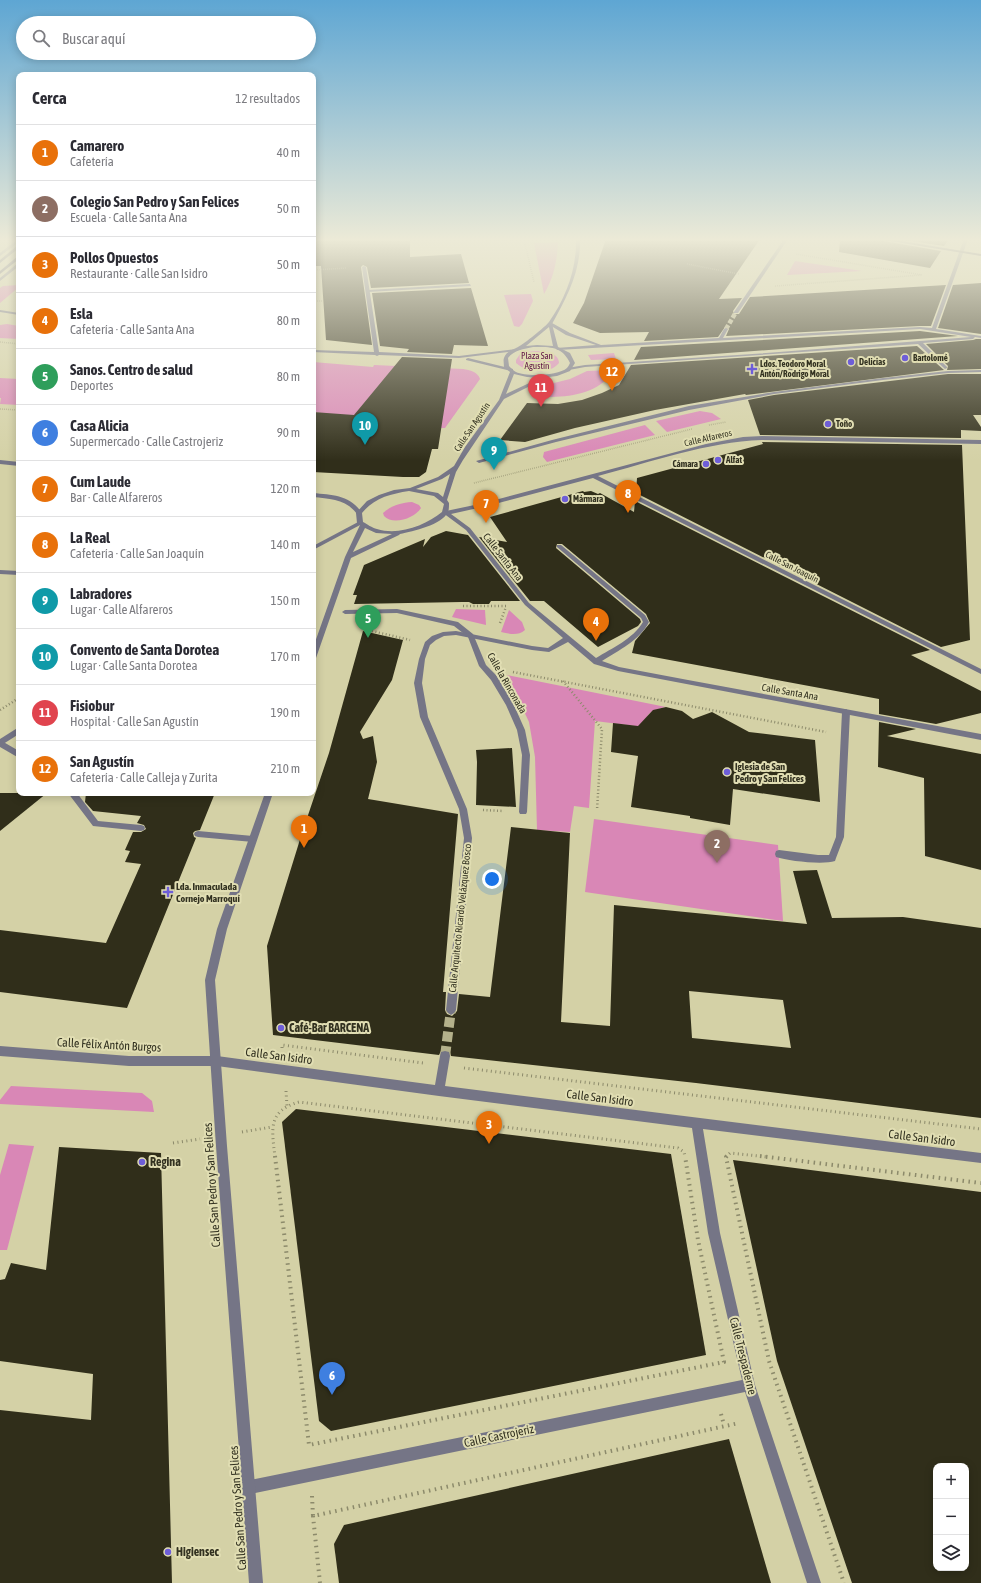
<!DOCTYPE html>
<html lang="es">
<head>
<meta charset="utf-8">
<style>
  body { margin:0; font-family:"Asap Condensed",sans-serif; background:#f7f7f7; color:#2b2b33 }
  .controls { position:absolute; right:12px; bottom:12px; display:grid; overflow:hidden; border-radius:8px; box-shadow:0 2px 10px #0003 }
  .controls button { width:36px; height:36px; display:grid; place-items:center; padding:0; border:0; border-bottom:1px solid #e1e1e2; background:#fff; color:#2b2b33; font:20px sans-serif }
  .you { position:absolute; left:492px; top:879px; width:14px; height:14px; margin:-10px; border:3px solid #fff; border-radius:50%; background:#1a73e8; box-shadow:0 0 0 6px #1a73e833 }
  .badge { display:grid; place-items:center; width:26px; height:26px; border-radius:50%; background:#7c3aed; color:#fff; font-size:13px; font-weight:700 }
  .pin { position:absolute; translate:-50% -33px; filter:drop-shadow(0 1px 2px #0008) }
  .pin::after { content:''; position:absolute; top:21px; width:14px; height:12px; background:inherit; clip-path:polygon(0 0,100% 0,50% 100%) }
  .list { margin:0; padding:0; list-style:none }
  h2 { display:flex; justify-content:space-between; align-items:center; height:52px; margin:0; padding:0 16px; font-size:17px }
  h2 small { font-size:13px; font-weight:400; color:#7c7c81 }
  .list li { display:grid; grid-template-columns:26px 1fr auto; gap:12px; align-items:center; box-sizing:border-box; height:56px; padding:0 16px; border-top:1px solid #e1e1e2 }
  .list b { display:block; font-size:15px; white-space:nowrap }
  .list p { margin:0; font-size:13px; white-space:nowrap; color:#7c7c81 }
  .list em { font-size:13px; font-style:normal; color:#7c7c81 }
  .icon { flex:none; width:22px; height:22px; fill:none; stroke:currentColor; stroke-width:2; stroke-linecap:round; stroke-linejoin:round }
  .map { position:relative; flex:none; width:981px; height:1583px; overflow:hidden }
  .search { position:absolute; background:#fff; box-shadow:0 2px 10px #0003; left:16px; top:16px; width:300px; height:44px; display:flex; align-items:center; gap:10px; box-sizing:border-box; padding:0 14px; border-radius:22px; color:#7c7c81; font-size:15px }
  .panel { position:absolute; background:#fff; box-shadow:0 2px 10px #0003; left:16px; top:72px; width:300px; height:724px; border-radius:8px }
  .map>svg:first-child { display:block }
  .green { fill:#d987b6 }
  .building { fill:#302e1a; fill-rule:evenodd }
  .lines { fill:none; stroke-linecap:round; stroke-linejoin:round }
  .minor-tunnel-far1 { stroke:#b4b18b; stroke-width:4.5; stroke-dasharray:4.5 2; stroke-linecap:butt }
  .minor-tunnel { stroke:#b4b18b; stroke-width:10; stroke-dasharray:10 4.5; stroke-linecap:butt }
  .path-far3 { stroke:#8c8a6b; stroke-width:1.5; stroke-dasharray:0.5 1.5; stroke-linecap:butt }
  .path-far2 { stroke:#8c8a6b; stroke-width:2.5; stroke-dasharray:1 2.5; stroke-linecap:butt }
  .path-far1 { stroke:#8c8a6b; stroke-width:3; stroke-dasharray:1 3.5; stroke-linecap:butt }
  .path { stroke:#8c8a6b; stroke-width:4; stroke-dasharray:1.5 4.5; stroke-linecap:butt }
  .service { fill:#757586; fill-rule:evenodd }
  .pedestrian { fill:#757586; fill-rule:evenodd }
  .minor { fill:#757586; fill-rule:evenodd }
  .tertiary { fill:#757586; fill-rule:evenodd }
  .secondary { fill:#4c4b63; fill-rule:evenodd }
  .primary { fill:#2f2e4a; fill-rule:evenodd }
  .poi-dot { fill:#6e5ed8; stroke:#e1deb3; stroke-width:1.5 }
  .labels { text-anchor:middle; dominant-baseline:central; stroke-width:4; stroke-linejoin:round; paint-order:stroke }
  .far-park-label { font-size:9px; fill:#5c1042; stroke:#e1deb3 }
  .far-poi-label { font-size:9px; font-weight:bold; fill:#323120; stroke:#e1deb3; text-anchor:start }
  .far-street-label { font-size:9px; fill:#323120; stroke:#e1deb3 }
  .street-label { font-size:10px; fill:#323120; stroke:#e1deb3 }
  .poi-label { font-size:10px; font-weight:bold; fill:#323120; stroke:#e1deb3; text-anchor:start }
  .near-poi-label { font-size:12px; font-weight:bold; fill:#323120; stroke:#e1deb3; text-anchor:start }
  .near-street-label { font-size:12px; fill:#323120; stroke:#e1deb3 }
</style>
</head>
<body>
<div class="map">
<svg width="981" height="1583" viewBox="0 0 981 1583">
  <rect width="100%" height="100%" fill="#d4d1a6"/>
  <g class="green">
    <path d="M 558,242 C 557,261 554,277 544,294 L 534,243 Z"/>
    <path d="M 795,261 L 862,271 L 787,275 Z"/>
    <path d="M 19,285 L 19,287 L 0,303 L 0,288 L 3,286 Z"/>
    <path d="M 531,294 L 533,301 L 522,324 L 519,327 L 514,326 L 504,295 Z"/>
    <path d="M 7,324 L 19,326 L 19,339 L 0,338 L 0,325 Z"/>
    <path d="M 538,351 C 546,352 559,353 559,363 C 549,375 527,373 516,363 L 516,360 L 520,354 L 525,352 Z"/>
    <path d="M 614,353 L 616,359 L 591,360 L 588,355 Z"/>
    <path d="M 313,362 L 373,367 L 374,365 L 463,369 C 470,370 478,372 480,379 L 445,428 L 441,428 L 313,412 Z"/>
    <path d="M 611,370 L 612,373 C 597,395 562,399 537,396 L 533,394 L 531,391 L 538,387 L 570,379 L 587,371 Z"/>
    <path d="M 0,378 L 19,379 L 19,405 L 0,404 L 1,398 L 0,398 Z"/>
    <path d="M 700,411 L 712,413 L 721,419 L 667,432 L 656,421 Z"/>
    <path d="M 645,425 L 655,435 L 547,462 L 543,457 L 544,452 Z"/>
    <path d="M 412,502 L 419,505 L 421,508 C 415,518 393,526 384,516 L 383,513 C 392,505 401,503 412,502 Z"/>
    <path d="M 456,609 L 485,610 L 486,625 L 452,617 Z"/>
    <path d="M 509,610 L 522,622 L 525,630 C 518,636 510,634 501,632 Z"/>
    <path d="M 507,675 L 666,707 C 652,710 647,712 643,727 L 595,721 L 589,808 L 574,806 L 570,832 L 537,830 L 535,757 L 529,722 Z"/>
    <path d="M 594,819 L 778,845 L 783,921 L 585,892 Z"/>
    <path d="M 11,1086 L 142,1093 L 152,1101 L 154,1112 L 0,1104 L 0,1100 Z"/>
    <path d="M 9,1144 L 34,1146 L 7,1250 L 0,1250 L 0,1175 Z"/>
  </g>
  <g class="building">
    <path d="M 313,239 L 410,239 L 410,257 L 461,254 L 469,283 L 371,288 L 367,267 L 363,265 L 361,267 L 372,345 L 326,340 L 321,266 L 313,266 Z"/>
    <path d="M 606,239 L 760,239 L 719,299 L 742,298 L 733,311 L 734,314 L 739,314 L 750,297 L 946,285 L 931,326 L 920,326 L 726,336 L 729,329 L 725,327 L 718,337 L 644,341 L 649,332 L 600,333 L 573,323 L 584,303 Z"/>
    <path d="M 840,239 L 877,239 L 878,240 L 941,251 L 930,268 L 839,252 Z"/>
    <path d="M 899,239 L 949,239 L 944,246 Z"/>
    <path d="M 981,283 L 981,334 L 938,328 L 953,285 Z"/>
    <path d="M 471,288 L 488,346 L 454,345 L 452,354 L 407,352 L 409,349 L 380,346 L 372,293 Z"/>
    <path d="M 920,331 L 958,336 L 634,360 L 641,347 Z"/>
    <path d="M 976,339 L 981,339 L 981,369 L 947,370 L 948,366 L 926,344 L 973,340 Z"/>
    <path d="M 917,346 L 944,370 L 746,395 L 745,394 L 655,410 L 575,428 L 525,442 L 500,440 L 527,403 L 558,404 L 582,400 L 602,393 L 619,385 L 631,365 Z"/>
    <path d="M 402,357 L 452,359 L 438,449 L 432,449 L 426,472 L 419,477 L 403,477 L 313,472 L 313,412 L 354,415 Z"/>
    <path d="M 948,374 L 981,374 L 981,415 L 973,415 L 981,427 L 981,431 L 961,430 L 961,438 L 760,435 L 748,400 L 774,395 Z"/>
    <path d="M 762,442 L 962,445 L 970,640 L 941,647 L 636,493 L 637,478 L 763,444 Z"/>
    <path d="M 583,491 L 584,492 L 591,491 L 598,494 L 600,493 L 634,512 L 635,501 L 930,650 L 911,655 L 981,691 L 981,713 L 936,724 L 879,714 L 879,699 L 632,653 L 635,641 L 650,623 L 646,614 L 562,544 L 557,544 L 556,548 L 640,619 L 641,622 L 638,626 L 598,647 L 544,601 L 530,601 L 479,537 L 507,542 L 490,517 Z"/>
    <path d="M 446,531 L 468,535 L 520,601 L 491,601 L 489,604 L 473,604 L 469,602 L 462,602 L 354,604 L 357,595 L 353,595 L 364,565 L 425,539 L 423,547 L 431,537 Z"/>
    <path d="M 363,631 L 403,640 L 392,680 L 360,732 L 363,739 L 373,736 L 377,762 L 368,799 L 458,814 L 443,992 L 446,992 L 445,1010 L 447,1014 L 452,1016 L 457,1011 L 459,994 L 490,997 L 511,827 L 570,833 L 561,1022 L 610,1026 L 614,905 L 807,924 L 793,871 L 817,870 L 832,918 L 903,917 L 981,928 L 981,1118 L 696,1083 L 451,1056 L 450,1052 L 445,1050 L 441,1051 L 439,1055 L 273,1035 L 267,946 L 302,833 L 329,753 ZM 689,991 L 783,1000 L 791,1048 L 692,1038 Z"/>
    <path d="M 666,707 L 682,711 L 693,719 L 712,712 L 749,732 L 815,740 L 820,802 L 733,789 L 730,825 L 690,818 L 690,816 L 631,807 L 638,756 L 611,752 L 613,723 L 638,726 L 653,710 Z"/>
    <path d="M 879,722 L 916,729 L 887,736 L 981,754 L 981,870 L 925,856 L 924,778 L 878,767 Z"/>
    <path d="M 512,748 L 516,807 L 476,805 L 477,762 L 476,750 Z"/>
    <path d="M 0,793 L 47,793 L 0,831 Z"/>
    <path d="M 86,793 L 215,793 L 200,830 L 195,831 L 193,833 L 194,837 L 196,838 L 127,1008 L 0,992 L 0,930 L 106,943 L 141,864 L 125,862 L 130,851 L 125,850 L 133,832 L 141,832 L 146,829 L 144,825 L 137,823 L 141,816 L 93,811 L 85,802 Z"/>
    <path d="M 296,1109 L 671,1154 L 706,1355 L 331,1431 L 319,1421 L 282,1122 Z"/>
    <path d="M 59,1147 L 161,1153 L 172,1583 L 0,1583 L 0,1410 L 91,1420 L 93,1374 L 0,1361 L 0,1280 L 5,1279 L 11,1263 L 46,1270 Z"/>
    <path d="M 733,1160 L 981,1192 L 981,1583 L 852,1583 L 777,1361 ZM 936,1466 L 966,1466 L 966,1568 L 936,1568 Z"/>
    <path d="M 729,1439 L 771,1583 L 339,1583 L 334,1544 L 344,1525 Z"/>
  </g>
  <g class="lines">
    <path class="minor-tunnel-far1" d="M 726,329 L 736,312"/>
    <path class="minor-tunnel" d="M 445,1056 L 451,1010"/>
    <g class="path-far3">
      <path d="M 524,240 L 534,282"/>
      <path d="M 470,242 L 538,239"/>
      <path d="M 687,264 L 739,274"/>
      <path d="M 313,270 L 346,268"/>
      <path d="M 775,286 L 922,275 L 796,254"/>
      <path d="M 313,301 L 323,301"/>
      <path d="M 0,342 L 19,344"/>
      <path d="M 0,409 L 19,410"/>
      <path d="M 709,425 L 726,422"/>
      <path d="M 474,483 L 692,429"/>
    </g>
    <g class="path-far2">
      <path d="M 463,606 L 506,606"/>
      <path d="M 500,623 L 506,607"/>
      <path d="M 372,631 L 410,640"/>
      <path d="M 513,672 L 826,732"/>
      <path d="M 563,681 L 602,729 L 597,810"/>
      <path d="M 0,710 L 19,698"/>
      <path d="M 483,810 L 504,811"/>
    </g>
    <g class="path-far1">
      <path d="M 282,1048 L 282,1045 L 423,1063"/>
      <path d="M 464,1068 L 981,1129"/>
      <path d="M 286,1091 L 287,1106"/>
      <path d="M 242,1132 L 272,1127"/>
      <path d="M 173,1143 L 200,1139"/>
      <path d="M 275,1157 C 272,1130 267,1111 299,1102 L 678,1148 L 684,1152 L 685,1157"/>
      <path d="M 726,1157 L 730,1153 L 768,1157"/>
    </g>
    <g class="path">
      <path d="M 275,1156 L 309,1445 L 724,1362 L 698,1240 L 685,1156"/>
      <path d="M 727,1156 L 726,1157 L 769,1361 L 844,1583"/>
      <path d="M 760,1156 L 981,1183"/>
      <path d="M 721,1414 L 724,1425"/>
      <path d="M 312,1496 L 313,1516"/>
      <path d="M 320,1583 L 313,1516 L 739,1423"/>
    </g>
    <g class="service">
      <path d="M 18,239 L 19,242 L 0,256 L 0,253 Z"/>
      <path d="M 18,263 L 19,263 L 19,266 L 0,281 L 0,278 Z"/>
      <path d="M 846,709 L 850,712 L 844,837 L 836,858 L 835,861 C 823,865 788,861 776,857 L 775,854 L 776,851 L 779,850 L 818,855 L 829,855 L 836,837 L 842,712 Z"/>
      <path d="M 0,740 L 19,751 L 19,758 L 0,747 Z"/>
      <path d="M 68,793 L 77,793 L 98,821 L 141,825 L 144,826 L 145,828 L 144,830 L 141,831 L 93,826 Z"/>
      <path d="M 198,831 L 253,836 L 256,837 L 257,839 L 256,841 L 253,842 L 198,837 L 195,836 L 194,834 L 195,832 Z"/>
    </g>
    <g class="pedestrian">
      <path d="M 470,284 L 471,286 L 368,292 L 366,291 L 368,290 Z"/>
      <path d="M 981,370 L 981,372 L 948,373 L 883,380 L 774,394 L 689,410 L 556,442 L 479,463 L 476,461 L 552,440 L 689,406 L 774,392 L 883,378 L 948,371 Z"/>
      <path d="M 397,609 L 458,622 L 473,634 L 486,665 L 497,676 L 513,703 L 525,730 L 530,755 L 527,812 L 526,814 L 520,814 L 519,812 L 522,755 L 517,730 L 506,705 L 491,680 L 479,666 L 468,637 L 454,626 L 397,613 L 345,614 L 342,612 L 345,610 Z"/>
    </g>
    <g class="minor">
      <path d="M 784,239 L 788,239 L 738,313 L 734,313 L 734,312 Z"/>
      <path d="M 964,239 L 968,239 L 936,329 L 981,336 L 981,338 L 975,337 L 973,339 L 923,343 L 947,367 L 947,368 L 945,369 L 918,344 L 585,367 L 569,370 L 567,369 L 567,368 L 585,365 L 766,353 L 971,337 L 920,329 L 558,350 L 556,349 L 556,348 L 596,345 L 566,335 L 548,324 L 552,323 L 570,333 L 601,345 L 719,338 L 724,329 L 726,328 L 728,329 L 723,338 L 920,327 L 932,328 Z"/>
      <path d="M 364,266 L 366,267 L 379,352 L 459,356 L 516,349 L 518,350 L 516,351 L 459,358 L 379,355 L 377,356 L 375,355 L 313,352 L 313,350 L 374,352 L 362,267 Z"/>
      <path d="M 0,310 L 19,313 L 19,315 L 0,312 Z"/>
      <path d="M 468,358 L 513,369 L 513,370 L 511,371 L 466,360 L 466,359 Z"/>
      <path d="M 762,436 L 981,440 L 981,444 L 762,440 C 707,442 651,462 598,476 L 981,669 L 981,674 L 593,478 L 487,506 L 451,514 L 470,528 L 529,603 L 596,658 C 612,648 633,639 643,622 L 641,618 L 557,547 L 557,545 L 561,545 L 645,615 L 649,622 C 639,641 619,650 602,661 L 619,667 L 688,680 L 981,734 L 981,740 L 618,671 L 594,664 L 568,642 L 549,652 L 532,650 L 456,635 L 444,636 L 436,640 L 430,645 L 425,659 L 422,683 L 428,717 L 467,809 L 472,838 L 456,1010 L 454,1013 L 451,1015 L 448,1013 L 446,1010 L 464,838 L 459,809 L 420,717 L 414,683 L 419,659 L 425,642 L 432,636 L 443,632 L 456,631 L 532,646 L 548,648 L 563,638 L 525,605 L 466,530 L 443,513 L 446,511 L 484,503 L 706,444 L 743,437 Z"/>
      <path d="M 0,460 L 19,462 L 19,466 L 0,464 Z"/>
      <path d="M 313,493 C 333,495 350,495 362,513 L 357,514 C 346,499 330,499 313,497 Z"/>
      <path d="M 360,521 L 363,523 L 362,524 L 313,550 L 313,546 Z"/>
      <path d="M 0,570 L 19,571 L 19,575 L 0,574 Z"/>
      <path d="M 19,727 L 19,734 L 0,746 L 0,739 Z"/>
      <path d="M 0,1046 L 129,1056 L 217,1056 L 435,1085 L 440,1056 L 441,1052 L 445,1051 L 449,1052 L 450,1056 L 445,1086 L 981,1153 L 981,1163 L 703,1129 L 720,1233 L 755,1385 L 821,1583 L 807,1583 L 745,1392 L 250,1494 L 245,1492 L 243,1487 L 245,1482 L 250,1480 L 742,1380 L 708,1233 L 692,1128 L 439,1096 L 217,1066 L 129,1066 L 0,1056 Z"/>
    </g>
    <g class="tertiary">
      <path d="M 576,239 L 580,239 C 581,271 567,297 552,324 L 558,347 L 570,353 L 575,363 L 570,371 L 557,376 L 540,378 L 542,379 L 542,380 L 504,399 L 463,460 L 456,472 L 447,500 L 449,503 C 449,506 449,510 448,512 C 442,525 413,531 400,534 L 399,535 L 351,558 L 316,658 L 313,660 L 313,648 L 345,557 L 360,525 L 357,523 L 356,513 L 367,501 L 379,495 L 394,490 L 410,488 L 438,477 L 454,466 L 465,447 L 499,400 L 510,372 L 504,367 C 504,364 503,360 504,358 C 506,351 513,350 518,347 C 524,344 545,327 549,322 C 566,298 577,268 576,239 ZM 549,327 L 553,346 L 537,345 L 526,346 ZM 533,347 C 550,347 562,346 570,363 C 569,365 568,367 567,368 C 558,376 526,377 516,372 C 514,371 511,368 509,366 L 508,358 C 514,350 524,349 533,347 ZM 514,374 L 527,377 L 540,378 L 506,394 ZM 450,474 L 443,497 L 438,493 L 416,489 L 442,479 ZM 409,491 L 434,496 L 444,504 L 442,512 C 426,525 399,536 377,529 C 372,528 367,524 363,522 L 362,513 C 374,498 390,494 409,491 ZM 365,528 L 376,533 L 392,534 L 353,552 Z"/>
      <path d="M 265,793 L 273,793 L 227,929 L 215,980 L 227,1146 L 263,1583 L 249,1583 L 216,1146 L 205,980 L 217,929 Z"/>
    </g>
    <g class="secondary">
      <path d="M 18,245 L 19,245 L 19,248 L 0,263 L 0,260 Z"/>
      <path d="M 18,256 L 19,256 L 19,259 L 0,274 L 0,271 Z"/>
    </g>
    <path class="primary" d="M 878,239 L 889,239 L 981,254 L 981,256 Z"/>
  </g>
  <linearGradient id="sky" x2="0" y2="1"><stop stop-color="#5ea6d3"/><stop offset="0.52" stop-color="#ecead7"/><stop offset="1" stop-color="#ecead7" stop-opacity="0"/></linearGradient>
  <rect width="981" height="461" fill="url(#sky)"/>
  <g class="poi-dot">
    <circle cx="905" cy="358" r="4"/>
    <circle cx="851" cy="362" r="4"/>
    <path d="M750 363h4v4h4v4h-4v4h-4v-4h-4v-4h4z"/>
    <circle cx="828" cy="424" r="4"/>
    <circle cx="718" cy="460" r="4"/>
    <circle cx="706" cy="464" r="4"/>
    <circle cx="565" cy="499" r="4"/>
    <circle cx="727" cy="772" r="4"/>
    <path d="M166 886h4v4h4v4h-4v4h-4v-4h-4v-4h4z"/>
    <circle cx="281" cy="1028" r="4"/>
    <circle cx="142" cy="1162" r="4"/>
    <circle cx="168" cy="1552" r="4"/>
  </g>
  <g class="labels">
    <g class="far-park-label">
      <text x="537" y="356">Plaza San<tspan x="537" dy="10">Agustín</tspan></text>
    </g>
    <g class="far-poi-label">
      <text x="913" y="358">Bartolomé</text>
      <text x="859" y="362">Delicias</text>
      <text x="760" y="364">Ldos. Teodoro Moral<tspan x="760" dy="10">Antón/Rodrigo Moral</tspan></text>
      <text x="836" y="424">Toño</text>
      <text x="726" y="460">Alfat</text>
      <text x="698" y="464" text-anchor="end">Cámara</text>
      <text x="573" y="499">Mármara</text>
    </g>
    <g class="far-street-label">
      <text transform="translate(472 427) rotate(-56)">Calle San Agustín</text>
      <text transform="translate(708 438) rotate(-13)">Calle Alfareros</text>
      <text transform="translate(792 567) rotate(27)">Calle San Joaquín</text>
    </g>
    <g class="street-label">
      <text transform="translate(503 557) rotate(52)">Calle Santa Ana</text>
      <text transform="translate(507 683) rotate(60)">Calle la Rinconada</text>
      <text transform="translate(790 692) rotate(10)">Calle Santa Ana</text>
      <text transform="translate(460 918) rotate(-84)">Calle Arquitecto Ricardo Velázquez Bosco</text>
    </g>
    <g class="poi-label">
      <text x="735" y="766">Iglesia de San<tspan x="735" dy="12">Pedro y San Felices</tspan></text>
      <text x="176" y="886">Lda. Inmaculada<tspan x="176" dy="12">Cornejo Marroquí</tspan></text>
    </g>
    <g class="near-poi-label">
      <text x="289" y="1028">Café-Bar BARCENA</text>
      <text x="150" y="1162">Regina</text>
      <text x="176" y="1552">Higiensec</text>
    </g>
    <g class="near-street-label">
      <text transform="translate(109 1045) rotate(3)">Calle Félix Antón Burgos</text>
      <text transform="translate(279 1056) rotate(7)">Calle San Isidro</text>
      <text transform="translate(600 1098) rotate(7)">Calle San Isidro</text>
      <text transform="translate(922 1138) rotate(7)">Calle San Isidro</text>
      <text transform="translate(212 1185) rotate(-94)">Calle San Pedro y San Felices</text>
      <text transform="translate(743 1356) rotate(76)">Calle Trespaderne</text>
      <text transform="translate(499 1436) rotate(-12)">Calle Castrojeriz</text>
      <text transform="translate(238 1508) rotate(-94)">Calle San Pedro y San Felices</text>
    </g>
  </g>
</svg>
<div class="controls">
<button>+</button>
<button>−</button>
<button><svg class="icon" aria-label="layers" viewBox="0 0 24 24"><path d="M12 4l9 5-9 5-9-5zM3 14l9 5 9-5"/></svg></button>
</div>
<div class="you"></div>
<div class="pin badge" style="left:304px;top:848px;background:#e8710a">1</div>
<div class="pin badge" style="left:717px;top:863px;background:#8d6e63">2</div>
<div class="pin badge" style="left:489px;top:1144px;background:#e8710a">3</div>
<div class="pin badge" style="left:596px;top:641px;background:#e8710a">4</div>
<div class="pin badge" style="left:368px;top:638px;background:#2e9e5b">5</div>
<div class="pin badge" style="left:332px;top:1395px;background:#3f7fe0">6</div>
<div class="pin badge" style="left:486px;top:523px;background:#e8710a">7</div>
<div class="pin badge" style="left:628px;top:513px;background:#e8710a">8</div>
<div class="pin badge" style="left:494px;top:470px;background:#0f9aa8">9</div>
<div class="pin badge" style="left:365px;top:445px;background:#0f9aa8">10</div>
<div class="pin badge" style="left:541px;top:407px;background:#e0444e">11</div>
<div class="pin badge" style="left:612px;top:391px;background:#e8710a">12</div>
<div class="search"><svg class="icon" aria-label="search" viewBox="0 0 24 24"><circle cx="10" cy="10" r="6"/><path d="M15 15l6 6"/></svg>Buscar aquí</div>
<section class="panel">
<h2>Cerca<small>12 resultados</small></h2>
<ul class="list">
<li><span class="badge" style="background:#e8710a">1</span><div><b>Camarero</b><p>Cafetería</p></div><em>40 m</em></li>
<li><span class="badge" style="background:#8d6e63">2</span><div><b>Colegio San Pedro y San Felices</b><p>Escuela · Calle Santa Ana</p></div><em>50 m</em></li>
<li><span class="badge" style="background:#e8710a">3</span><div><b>Pollos Opuestos</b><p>Restaurante · Calle San Isidro</p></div><em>50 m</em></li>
<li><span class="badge" style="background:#e8710a">4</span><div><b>Esla</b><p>Cafetería · Calle Santa Ana</p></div><em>80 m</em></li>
<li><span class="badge" style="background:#2e9e5b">5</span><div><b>Sanos. Centro de salud</b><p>Deportes</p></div><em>80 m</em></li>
<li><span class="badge" style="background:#3f7fe0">6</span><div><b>Casa Alicia</b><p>Supermercado · Calle Castrojeriz</p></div><em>90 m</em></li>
<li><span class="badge" style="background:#e8710a">7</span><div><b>Cum Laude</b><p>Bar · Calle Alfareros</p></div><em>120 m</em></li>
<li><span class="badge" style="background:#e8710a">8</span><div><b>La Real</b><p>Cafetería · Calle San Joaquín</p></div><em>140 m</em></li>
<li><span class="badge" style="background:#0f9aa8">9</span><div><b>Labradores</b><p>Lugar · Calle Alfareros</p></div><em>150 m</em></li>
<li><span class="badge" style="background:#0f9aa8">10</span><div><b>Convento de Santa Dorotea</b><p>Lugar · Calle Santa Dorotea</p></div><em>170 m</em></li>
<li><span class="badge" style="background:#e0444e">11</span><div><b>Fisiobur</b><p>Hospital · Calle San Agustín</p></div><em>190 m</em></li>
<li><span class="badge" style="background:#e8710a">12</span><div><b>San Agustín</b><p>Cafetería · Calle Calleja y Zurita</p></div><em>210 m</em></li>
</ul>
</section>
</div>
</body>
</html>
